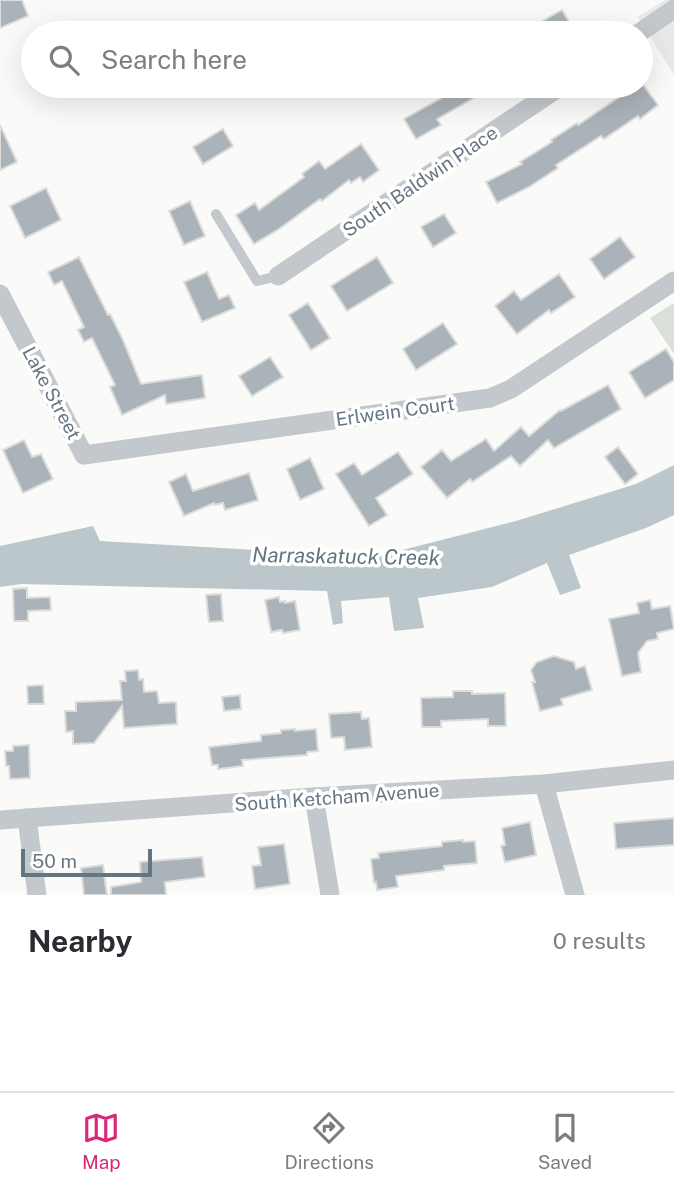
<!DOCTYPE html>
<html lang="en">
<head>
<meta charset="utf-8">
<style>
  body { margin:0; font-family:"Public Sans",sans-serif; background:#f2f2f3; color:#2b2b33 }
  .scale { position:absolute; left:21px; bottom:18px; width:131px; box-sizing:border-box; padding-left:7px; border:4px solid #657683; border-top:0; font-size:19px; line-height:24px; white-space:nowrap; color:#657683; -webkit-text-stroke:5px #fff; paint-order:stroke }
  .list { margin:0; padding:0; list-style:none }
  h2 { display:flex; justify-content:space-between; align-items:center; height:91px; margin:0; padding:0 28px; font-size:30px }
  h2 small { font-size:23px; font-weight:400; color:#7c7c81 }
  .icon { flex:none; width:38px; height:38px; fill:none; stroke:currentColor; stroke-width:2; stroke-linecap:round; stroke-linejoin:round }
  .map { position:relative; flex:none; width:674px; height:895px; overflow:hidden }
  .search { position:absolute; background:#fff; box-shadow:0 7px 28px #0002; left:21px; right:21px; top:21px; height:77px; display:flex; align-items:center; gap:18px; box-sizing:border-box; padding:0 24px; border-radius:38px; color:#7c7c81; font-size:26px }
  .sheet { height:196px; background:#fff }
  nav { display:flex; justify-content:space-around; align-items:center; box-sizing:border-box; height:98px; border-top:2px solid #e1e1e2; background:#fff; font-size:19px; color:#7c7c81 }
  nav a { display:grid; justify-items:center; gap:4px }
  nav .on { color:#db2777 }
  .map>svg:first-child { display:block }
  .built { fill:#e8e9e9 }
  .green { fill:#dadfd7 }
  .water { fill:#bbc7cb }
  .building { fill:#aab3b9; stroke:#dcdcda; stroke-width:2 }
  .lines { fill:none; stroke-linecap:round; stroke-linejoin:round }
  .lane { stroke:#c3c8cc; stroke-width:10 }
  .street { stroke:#c3c8cc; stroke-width:19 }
  .labels { text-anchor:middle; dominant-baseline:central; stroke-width:7; stroke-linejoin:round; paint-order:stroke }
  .street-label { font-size:19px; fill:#657683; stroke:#fff }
  .water-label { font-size:21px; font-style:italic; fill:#60757c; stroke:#fff }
</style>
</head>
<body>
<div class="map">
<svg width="674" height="895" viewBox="0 0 674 895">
  <rect width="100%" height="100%" fill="#fafaf8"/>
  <path class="built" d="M 665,0 L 674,0 L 674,75 L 638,17 Z"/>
  <path class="green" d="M 674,303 L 674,354 L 650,318 Z"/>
  <path class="water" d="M 674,465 L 674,515 L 646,528 L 569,555 L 581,588 L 560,595 L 547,563 L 492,587 L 418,598 L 424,628 L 394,631 L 389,597 L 341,601 L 343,623 L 333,625 L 327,591 L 21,584 L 0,587 L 0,546 L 93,526 L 100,541 L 375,557 L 516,521 L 636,484 Z"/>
  <g class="building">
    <path d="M 0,0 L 22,0 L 28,16 L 0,28 Z"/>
    <path d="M 562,10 L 576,33 L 527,33 L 540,24 L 539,23 Z"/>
    <path d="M 641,82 L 658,105 L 640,119 L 638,116 L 604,139 L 601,136 L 556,165 L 558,168 L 529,187 L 497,203 L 486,182 L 522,164 L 520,162 L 552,142 L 551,140 L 577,123 L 578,125 L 622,95 L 621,94 L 632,86 L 641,86 Z"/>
    <path d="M 439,86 L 495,86 L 437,119 L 441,125 L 416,139 L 404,119 L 445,96 Z"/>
    <path d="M 0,125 L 17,162 L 0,170 Z"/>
    <path d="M 223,129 L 233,146 L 203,164 L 193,147 Z"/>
    <path d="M 361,144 L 379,170 L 363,182 L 360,177 L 351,183 L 349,180 L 322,201 L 320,199 L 279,229 L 254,244 L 236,215 L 255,203 L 259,210 L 304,177 L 302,174 L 319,161 L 325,169 Z"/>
    <path d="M 46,188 L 61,220 L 25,238 L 10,206 Z"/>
    <path d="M 190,201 L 205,236 L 184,245 L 169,211 Z"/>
    <path d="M 444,214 L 456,233 L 433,247 L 421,227 Z"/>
    <path d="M 620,237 L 635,257 L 604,279 L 590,259 Z"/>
    <path d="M 79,257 L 108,315 L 110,314 L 123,340 L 141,384 L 202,375 L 205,398 L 166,404 L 165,395 L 122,415 L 110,387 L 115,385 L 92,338 L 84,342 L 78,330 L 84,327 L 62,281 L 54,285 L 48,272 Z"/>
    <path d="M 377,257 L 393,283 L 347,311 L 331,286 Z"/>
    <path d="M 207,272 L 219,299 L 229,295 L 235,308 L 202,322 L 184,282 Z"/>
    <path d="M 559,274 L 575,297 L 551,313 L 549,310 L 517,334 L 495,306 L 514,291 L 521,300 Z"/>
    <path d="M 308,303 L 330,338 L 311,350 L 289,315 Z"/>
    <path d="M 443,323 L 457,344 L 416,370 L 403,349 Z"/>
    <path d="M 666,349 L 674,362 L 674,380 L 645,398 L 629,372 Z"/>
    <path d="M 270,357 L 283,377 L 252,396 L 239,376 Z"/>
    <path d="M 608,385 L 621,409 L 554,448 L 548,440 L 520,466 L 511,456 L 472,482 L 470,479 L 447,498 L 421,467 L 442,450 L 451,461 L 486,439 L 494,451 L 521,427 L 529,436 L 560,410 L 561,411 Z"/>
    <path d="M 24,440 L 32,457 L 41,454 L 53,479 L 23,493 L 3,450 Z"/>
    <path d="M 618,447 L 638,474 L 625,484 L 605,457 Z"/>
    <path d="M 398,452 L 413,474 L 376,498 L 387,515 L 369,526 L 336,474 L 354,463 L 362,475 Z"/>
    <path d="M 310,458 L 324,489 L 300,500 L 287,469 Z"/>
    <path d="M 249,473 L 258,500 L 225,510 L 223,503 L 214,505 L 214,503 L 184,516 L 169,482 L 186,474 L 193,491 Z"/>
    <path d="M 27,588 L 27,598 L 50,597 L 51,610 L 28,611 L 28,621 L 14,621 L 13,589 Z"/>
    <path d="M 221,594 L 223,621 L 209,622 L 206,595 Z"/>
    <path d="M 279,597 L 280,602 L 285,601 L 285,603 L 295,601 L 300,630 L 283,633 L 282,630 L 271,632 L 265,600 Z"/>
    <path d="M 650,600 L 652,609 L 670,606 L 674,629 L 657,633 L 658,639 L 647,641 L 638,653 L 641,672 L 622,676 L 609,619 L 639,613 L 637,603 Z"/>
    <path d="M 554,656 L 574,662 L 576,669 L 585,666 L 592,690 L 561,699 L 563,705 L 540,711 L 532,682 L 535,682 L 531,670 L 537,662 Z"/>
    <path d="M 138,670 L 139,680 L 143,679 L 144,692 L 157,691 L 159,703 L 176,702 L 177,724 L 124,728 L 122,706 L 94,743 L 73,744 L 73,731 L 66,732 L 65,711 L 76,711 L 76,702 L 122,700 L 120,681 L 126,681 L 125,671 Z"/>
    <path d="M 43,685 L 44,704 L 28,704 L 27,686 Z"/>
    <path d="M 453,691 L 472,691 L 472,694 L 505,693 L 506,726 L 488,726 L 488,719 L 441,721 L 441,727 L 422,727 L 421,698 L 453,697 Z"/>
    <path d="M 240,695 L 241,709 L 224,711 L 222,697 Z"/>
    <path d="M 361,712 L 362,719 L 369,718 L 372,747 L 345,750 L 344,737 L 331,738 L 329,714 Z"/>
    <path d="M 295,729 L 295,731 L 316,729 L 318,751 L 307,752 L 307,755 L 242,760 L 243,766 L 218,769 L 218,765 L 212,765 L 209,747 L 261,741 L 261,735 L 281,733 L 281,730 Z"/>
    <path d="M 29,745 L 30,778 L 10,779 L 9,766 L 6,766 L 5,751 L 13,751 L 13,746 Z"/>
    <path d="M 674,818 L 674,845 L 616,849 L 614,823 Z"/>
    <path d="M 530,822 L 536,855 L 505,862 L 501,846 L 505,845 L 502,828 Z"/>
    <path d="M 463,840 L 463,842 L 475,841 L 477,863 L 444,866 L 444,870 L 396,876 L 398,887 L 377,890 L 376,882 L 374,883 L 371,859 L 379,858 L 378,853 L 442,846 L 442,842 Z"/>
    <path d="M 284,844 L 290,884 L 255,889 L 252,866 L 261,865 L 258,847 Z"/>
    <path d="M 202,857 L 205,877 L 165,882 L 166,895 L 111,895 L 111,887 L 141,882 L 140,862 Z"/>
    <path d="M 103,865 L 107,895 L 84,895 L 81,868 Z"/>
  </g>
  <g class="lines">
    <path class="lane" d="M 216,214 L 257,281 L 278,276"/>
    <g class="street">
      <path d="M 639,33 L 674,9"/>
      <path d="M 278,276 L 561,86"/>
      <path d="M 0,294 L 84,455 L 490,398 L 511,389 L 674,281"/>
      <path d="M 544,784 L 575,895"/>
      <path d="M 314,797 L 330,895"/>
      <path d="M 27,818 L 37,895"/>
      <path d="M 0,820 L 314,797 L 544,784 L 674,770"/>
    </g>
  </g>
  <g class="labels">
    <g class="street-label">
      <text transform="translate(420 181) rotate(-34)">South Baldwin Place</text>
      <text transform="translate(52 393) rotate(62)">Lake Street</text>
      <text transform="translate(395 411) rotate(-8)">Erlwein Court</text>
      <text transform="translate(337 797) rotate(-4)">South Ketcham Avenue</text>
    </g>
    <g class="water-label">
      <text transform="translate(346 556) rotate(1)">Narraskatuck Creek</text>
    </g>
  </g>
</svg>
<div class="scale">50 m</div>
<div class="search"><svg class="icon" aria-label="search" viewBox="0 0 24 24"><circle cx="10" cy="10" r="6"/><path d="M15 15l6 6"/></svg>Search here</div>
</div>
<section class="sheet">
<h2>Nearby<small>0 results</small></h2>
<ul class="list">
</ul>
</section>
<nav>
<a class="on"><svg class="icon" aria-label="map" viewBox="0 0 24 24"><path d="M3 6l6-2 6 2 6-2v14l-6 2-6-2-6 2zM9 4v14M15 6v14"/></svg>Map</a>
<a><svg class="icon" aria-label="directions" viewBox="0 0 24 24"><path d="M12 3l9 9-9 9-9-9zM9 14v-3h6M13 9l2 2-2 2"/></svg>Directions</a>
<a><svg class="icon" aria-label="saved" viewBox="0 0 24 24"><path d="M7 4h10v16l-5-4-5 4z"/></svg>Saved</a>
</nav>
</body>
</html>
